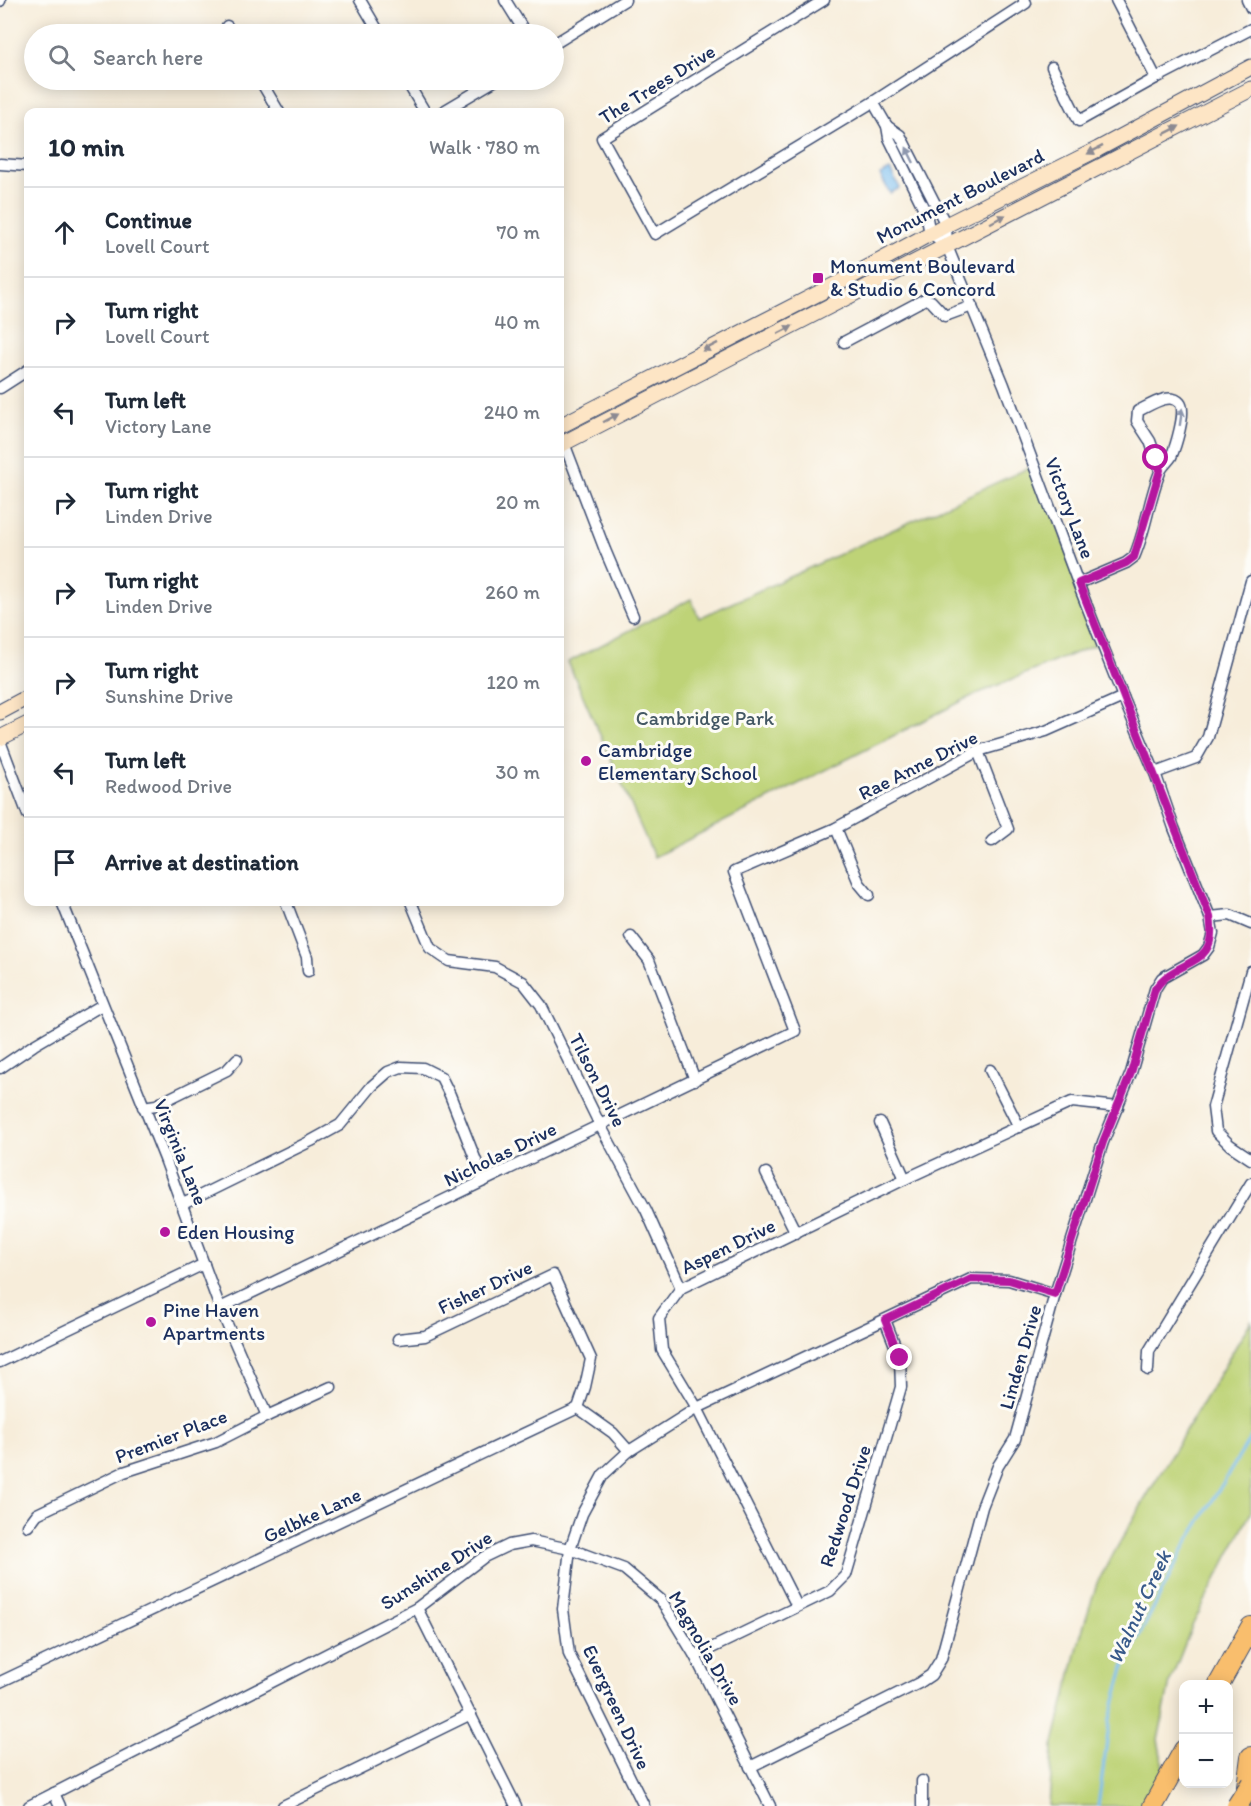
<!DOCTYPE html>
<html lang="en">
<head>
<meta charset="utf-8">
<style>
  body { margin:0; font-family:Itim,sans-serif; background:#f2f2f3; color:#1f2937 }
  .controls { position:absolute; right:18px; bottom:18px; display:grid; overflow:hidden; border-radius:12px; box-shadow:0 3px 15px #0003 }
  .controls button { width:54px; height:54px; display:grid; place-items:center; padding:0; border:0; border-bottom:2px solid #e0e1e3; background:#fff; color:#1f2937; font:30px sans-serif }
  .stop { position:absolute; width:18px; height:18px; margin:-14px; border:4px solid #b5179e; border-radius:50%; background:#fff }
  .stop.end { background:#b5179e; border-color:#fff; box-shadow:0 2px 6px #0008 }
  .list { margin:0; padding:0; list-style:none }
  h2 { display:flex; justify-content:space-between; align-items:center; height:78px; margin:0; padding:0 24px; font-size:26px }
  h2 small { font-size:20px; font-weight:400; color:#747a83 }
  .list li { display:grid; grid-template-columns:39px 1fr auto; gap:18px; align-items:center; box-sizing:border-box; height:90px; padding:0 24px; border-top:2px solid #e0e1e3 }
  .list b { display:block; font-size:22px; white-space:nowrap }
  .list p { margin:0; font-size:20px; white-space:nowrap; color:#747a83 }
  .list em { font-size:20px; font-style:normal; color:#747a83 }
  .icon { flex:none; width:33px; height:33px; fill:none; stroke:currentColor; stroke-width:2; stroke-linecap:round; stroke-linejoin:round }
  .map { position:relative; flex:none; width:1251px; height:1806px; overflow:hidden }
  .search { position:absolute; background:#fff; box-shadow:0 3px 15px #0003; left:24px; top:24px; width:540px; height:66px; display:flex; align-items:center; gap:15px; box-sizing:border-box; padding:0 21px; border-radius:33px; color:#747a83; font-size:22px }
  .panel { position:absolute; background:#fff; box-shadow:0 3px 15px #0003; left:24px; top:108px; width:540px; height:798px; border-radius:12px }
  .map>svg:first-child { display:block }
  .green { fill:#bed377; stroke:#6c816a; stroke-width:1.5 }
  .water { fill:#7abef0; stroke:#4a76a7; stroke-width:1.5 }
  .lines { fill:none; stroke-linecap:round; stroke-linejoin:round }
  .stream { stroke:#7abef0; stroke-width:3 }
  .street-casing { stroke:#3c4c71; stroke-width:13 }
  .secondary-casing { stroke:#3c4c71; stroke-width:17 }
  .highway-casing { stroke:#3c4c71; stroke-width:22 }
  .street { stroke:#fff; stroke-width:10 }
  .secondary { stroke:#fde5c5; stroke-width:15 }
  .highway { stroke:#f9be6d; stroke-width:20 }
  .highway-bridge-casing { stroke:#3c4c71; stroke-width:22; stroke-linecap:butt }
  .highway-bridge { stroke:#f9be6d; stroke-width:20 }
  .oneway { fill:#8c8a92 }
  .oneway2 { fill:#8d97ae }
  .route { stroke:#b5179e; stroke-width:8 }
  .poi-dot { fill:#b5179e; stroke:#fdfcf7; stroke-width:2 }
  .labels { text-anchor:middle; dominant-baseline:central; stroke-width:6; stroke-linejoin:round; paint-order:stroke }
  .street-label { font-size:20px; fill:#1b2f5e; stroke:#fdfcf7 }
  .poi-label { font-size:20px; fill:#1b2f5e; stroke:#fdfcf7; text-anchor:start }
  .park-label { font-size:20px; fill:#445864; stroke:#fdfcf7 }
  .water-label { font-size:21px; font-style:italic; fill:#385a8a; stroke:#fdfcf7 }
</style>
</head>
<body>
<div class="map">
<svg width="1251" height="1806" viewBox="0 0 1251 1806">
  <rect width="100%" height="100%" fill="#fdfcf7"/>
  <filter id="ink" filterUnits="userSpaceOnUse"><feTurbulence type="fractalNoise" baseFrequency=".0167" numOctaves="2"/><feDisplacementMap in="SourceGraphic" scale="12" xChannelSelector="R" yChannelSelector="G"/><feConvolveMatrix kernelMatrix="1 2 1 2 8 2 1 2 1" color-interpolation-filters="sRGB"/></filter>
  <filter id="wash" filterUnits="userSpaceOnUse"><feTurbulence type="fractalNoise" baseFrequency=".008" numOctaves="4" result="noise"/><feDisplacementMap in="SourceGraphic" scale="24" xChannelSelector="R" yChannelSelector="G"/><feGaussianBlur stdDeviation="1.35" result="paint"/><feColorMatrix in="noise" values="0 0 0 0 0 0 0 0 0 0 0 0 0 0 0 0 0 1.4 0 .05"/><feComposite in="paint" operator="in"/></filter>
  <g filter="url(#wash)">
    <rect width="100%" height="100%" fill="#f7edda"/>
    <g class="green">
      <path d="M 1035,465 L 1102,642 L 974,695 L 654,857 L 568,662 L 691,599 L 699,618 Z"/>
      <path d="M 1251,1321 L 1251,1512 L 1192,1626 L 1170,1682 L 1158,1740 L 1166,1782 L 1153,1806 L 1049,1806 L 1053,1747 L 1080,1638 L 1097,1583 L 1136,1514 Z"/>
    </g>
    <path class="water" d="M 890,170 L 900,188 L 890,193 L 880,175 Z"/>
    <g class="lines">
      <path class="stream" d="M 1098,1806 L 1110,1719 L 1125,1664 L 1186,1544 L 1251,1437"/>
    </g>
  </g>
  <g filter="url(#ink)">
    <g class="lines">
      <g class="street-casing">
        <g id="street">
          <path d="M 360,0 L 380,34"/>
          <path d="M 505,0 L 526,34"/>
          <path d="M 824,0 L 602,138 L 655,234 L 873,102 L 1026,3 L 1024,0"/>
          <path d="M 1116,0 L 1156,78"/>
          <path d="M 1247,0 L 1251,8"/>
          <path d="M 0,1 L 0,0"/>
          <path d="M 227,26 L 232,34"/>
          <path d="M 554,44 L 625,0"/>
          <path d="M 1052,67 L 1079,121 L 1156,78 L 1251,29"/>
          <path d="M 260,80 L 279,112"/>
          <path d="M 406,80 L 425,112"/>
          <path d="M 873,102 L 887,126"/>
          <path d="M 442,112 L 496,80"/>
          <path d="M 0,164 L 28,166"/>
          <path d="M 844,342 L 925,299 L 931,301 L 945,316 L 972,306"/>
          <path d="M 0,388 L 28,370"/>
          <path d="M 564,443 L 605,550 L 633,616"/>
          <path d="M 1079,583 L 1126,563 L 1134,557 C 1146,530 1149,499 1160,472 C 1162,466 1168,462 1171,457 C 1175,448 1187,411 1180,403 C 1170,391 1149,406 1138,411 L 1137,421 L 1150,441 L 1160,469"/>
          <path d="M 0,741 L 28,815"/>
          <path d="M 978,751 L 1008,829 L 992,841"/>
          <path d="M 1155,773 L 1196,758 L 1208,737 L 1251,581"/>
          <path d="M 836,828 L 859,883 L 869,895"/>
          <path d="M 62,902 L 165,1159 L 220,1308 L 267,1416"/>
          <path d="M 286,902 L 307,957 L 308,971"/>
          <path d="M 411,902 L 430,948 L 449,961 L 495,967 L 523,982 L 541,1005 L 600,1125 L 646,1210 L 681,1288"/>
          <path d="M 1210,917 L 1230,915 L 1251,924"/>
          <path d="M 631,937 L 649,960 L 695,1080"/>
          <path d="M 1251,971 L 1213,1107 L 1216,1131 L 1230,1145 L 1251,1159"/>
          <path d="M 0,1068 L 34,1045 L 102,1005"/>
          <path d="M 990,1070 L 1019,1127"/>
          <path d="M 143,1107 L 156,1105 L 227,1070 L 237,1059"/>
          <path d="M 880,1123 L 905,1179"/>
          <path d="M 766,1173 L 796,1233"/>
          <path d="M 183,1204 L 311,1141 L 340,1125 L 372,1086 L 388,1072 L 401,1067 L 423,1068 L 441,1077 L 450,1095 L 484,1181"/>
          <path d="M 220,1308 L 795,1031 L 734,872 L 836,828 L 978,751 L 1046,731 L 1123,697"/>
          <path d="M 398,1339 L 425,1336 L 553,1275 L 591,1359 L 585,1387 L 578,1408"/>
          <path d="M 0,1362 L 204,1264"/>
          <path d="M 1148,1370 L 1149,1351 L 1251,1183"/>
          <path d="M 28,1526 L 37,1514 L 124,1472 L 216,1442 L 267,1416 L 331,1387"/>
          <path d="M 797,1606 L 697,1408 L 662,1350 L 659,1318 L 681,1288 L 905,1179 L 1072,1102 L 1118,1107"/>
          <path d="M 417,1608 L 516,1806"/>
          <path d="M 695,1656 L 830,1591 L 846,1575 L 901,1387 L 900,1358 L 885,1320"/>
          <path d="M 0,1682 L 578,1408 L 613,1433 L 629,1451"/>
          <path d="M 750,1767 L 919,1683 L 931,1675 L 941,1659 L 982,1507 L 998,1466 L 1015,1439 L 1055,1294 L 1103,1142 L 1131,1073 L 1155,989 L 1162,978 L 1203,955 L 1209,947 L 1213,933 L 1210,917 L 1174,828 L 1155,773 L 1123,697 L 1081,591 L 1004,385 L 947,246 L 946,225 L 900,135 L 887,126 L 889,138 L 926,213 L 930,234 L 947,246"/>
          <path d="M 922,1781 L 922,1806"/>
          <path d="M 54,1793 L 60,1806"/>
          <path d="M 29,1806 L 417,1608 L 484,1557 L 509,1545 L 531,1541 L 570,1549 L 582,1514 L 603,1475 L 629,1451 L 697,1408 L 971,1279 L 1009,1280 L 1055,1294"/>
          <path d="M 283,1806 L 471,1714"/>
          <path d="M 644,1806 L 569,1654 L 563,1609 L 570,1549 L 624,1569 L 661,1600 L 695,1656 L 770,1806"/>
        </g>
      </g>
      <g class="secondary-casing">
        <g id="secondary">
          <path d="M 560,426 L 854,275 L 946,225 L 1098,149 L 1251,67"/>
          <path d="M 560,445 L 1251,89"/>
          <path d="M 0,712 L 28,697"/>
          <path d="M 0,738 L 28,724"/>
        </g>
      </g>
      <g class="highway-casing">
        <g id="highway">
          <path d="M 1219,1684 L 1251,1627"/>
          <path d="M 1245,1802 L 1251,1757"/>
          <path d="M 1153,1806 L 1184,1750"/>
        </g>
      </g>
      <use href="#street" class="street"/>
      <use href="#secondary" class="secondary"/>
      <use href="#highway" class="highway"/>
      <g class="highway-bridge-casing">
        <path id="highway-bridge" d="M 1237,1806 L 1251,1784"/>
      </g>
      <use href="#highway-bridge" class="highway-bridge"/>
    </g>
    <defs><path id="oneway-solid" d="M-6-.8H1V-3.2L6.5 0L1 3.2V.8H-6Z" transform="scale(1.5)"/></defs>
    <g class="oneway">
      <use href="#oneway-solid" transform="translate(1172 130) rotate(-27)"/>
      <use href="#oneway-solid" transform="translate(1095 150) rotate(153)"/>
      <use href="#oneway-solid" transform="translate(998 219) rotate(-28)"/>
      <use href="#oneway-solid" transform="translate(785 330) rotate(-27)"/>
      <use href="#oneway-solid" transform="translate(710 347) rotate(153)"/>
      <use href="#oneway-solid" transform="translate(611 418) rotate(-28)"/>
    </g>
    <g class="oneway2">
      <use href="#oneway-solid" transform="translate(910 155) rotate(-116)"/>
      <use href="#oneway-solid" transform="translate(1181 417) rotate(-82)"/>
    </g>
  </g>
  <g class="lines" filter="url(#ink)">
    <path class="route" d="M 900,1358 L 885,1320 L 971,1279 L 1009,1280 L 1055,1294 L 1103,1142 L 1131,1073 L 1155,989 C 1177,956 1219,970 1210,917 L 1079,583 L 1126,563 L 1134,557 L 1160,470 L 1156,458"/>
  </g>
  <g class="poi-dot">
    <rect x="812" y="272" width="12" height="12" rx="3"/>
    <circle cx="586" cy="761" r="6"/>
    <circle cx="165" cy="1232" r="6"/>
    <circle cx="151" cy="1322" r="6"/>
  </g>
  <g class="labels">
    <g class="street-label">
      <text transform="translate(657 84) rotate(-32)">The Trees Drive</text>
      <text transform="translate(960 196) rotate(-27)">Monument Boulevard</text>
      <text transform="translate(1070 508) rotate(69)">Victory Lane</text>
      <text transform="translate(918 765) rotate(-27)">Rae Anne Drive</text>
      <text transform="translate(598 1080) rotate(63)">Tilson Drive</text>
      <text transform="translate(181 1152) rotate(68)">Virginia Lane</text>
      <text transform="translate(500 1154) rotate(-26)">Nicholas Drive</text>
      <text transform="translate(728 1246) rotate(-26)">Aspen Drive</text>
      <text transform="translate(485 1287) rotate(-25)">Fisher Drive</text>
      <text transform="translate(1020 1357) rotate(-74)">Linden Drive</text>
      <text transform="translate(171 1436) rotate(-21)">Premier Place</text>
      <text transform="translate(845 1506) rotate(-72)">Redwood Drive</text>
      <text transform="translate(312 1515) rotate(-25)">Gelbke Lane</text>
      <text transform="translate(436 1570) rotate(-33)">Sunshine Drive</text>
      <text transform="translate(706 1648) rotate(60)">Magnolia Drive</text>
      <text transform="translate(617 1707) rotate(65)">Evergreen Drive</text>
    </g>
    <g class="poi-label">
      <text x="830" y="266">Monument Boulevard<tspan x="830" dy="23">&amp; Studio 6 Concord</tspan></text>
      <text x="598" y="750">Cambridge<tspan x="598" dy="23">Elementary School</tspan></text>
      <text x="177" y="1232">Eden Housing</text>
      <text x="163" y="1310">Pine Haven<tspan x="163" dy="23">Apartments</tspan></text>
    </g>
    <g class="park-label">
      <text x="705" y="718">Cambridge Park</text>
    </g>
    <g class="water-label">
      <text transform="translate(1139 1607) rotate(-65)">Walnut Creek</text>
    </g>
  </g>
</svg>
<div class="controls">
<button>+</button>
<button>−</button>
</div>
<div class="stop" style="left:1156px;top:458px"></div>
<div class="stop end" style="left:900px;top:1358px"></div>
<div class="search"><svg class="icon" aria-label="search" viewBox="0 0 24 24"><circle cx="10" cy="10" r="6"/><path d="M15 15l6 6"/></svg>Search here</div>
<section class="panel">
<h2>10 min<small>Walk · 780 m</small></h2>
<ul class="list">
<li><svg class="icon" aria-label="ahead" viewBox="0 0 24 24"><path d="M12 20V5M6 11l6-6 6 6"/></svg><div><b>Continue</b><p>Lovell Court</p></div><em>70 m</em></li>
<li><svg class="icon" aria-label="right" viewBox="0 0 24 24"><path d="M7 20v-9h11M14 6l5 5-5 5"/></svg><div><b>Turn right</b><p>Lovell Court</p></div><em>40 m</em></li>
<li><svg class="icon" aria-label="left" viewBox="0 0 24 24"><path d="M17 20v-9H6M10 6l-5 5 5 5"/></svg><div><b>Turn left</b><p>Victory Lane</p></div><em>240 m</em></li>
<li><svg class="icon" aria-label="right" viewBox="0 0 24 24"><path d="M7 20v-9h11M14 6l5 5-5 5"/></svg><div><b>Turn right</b><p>Linden Drive</p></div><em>20 m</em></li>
<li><svg class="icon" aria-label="right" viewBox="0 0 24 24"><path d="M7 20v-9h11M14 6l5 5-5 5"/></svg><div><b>Turn right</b><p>Linden Drive</p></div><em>260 m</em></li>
<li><svg class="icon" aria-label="right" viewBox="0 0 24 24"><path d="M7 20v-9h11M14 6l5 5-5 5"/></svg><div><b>Turn right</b><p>Sunshine Drive</p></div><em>120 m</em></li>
<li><svg class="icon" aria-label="left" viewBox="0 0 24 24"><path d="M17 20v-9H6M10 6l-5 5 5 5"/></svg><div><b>Turn left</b><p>Redwood Drive</p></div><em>30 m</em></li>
<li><svg class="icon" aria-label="arrive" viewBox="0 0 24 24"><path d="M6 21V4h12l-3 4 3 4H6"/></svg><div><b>Arrive at destination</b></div></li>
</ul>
</section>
</div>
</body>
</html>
